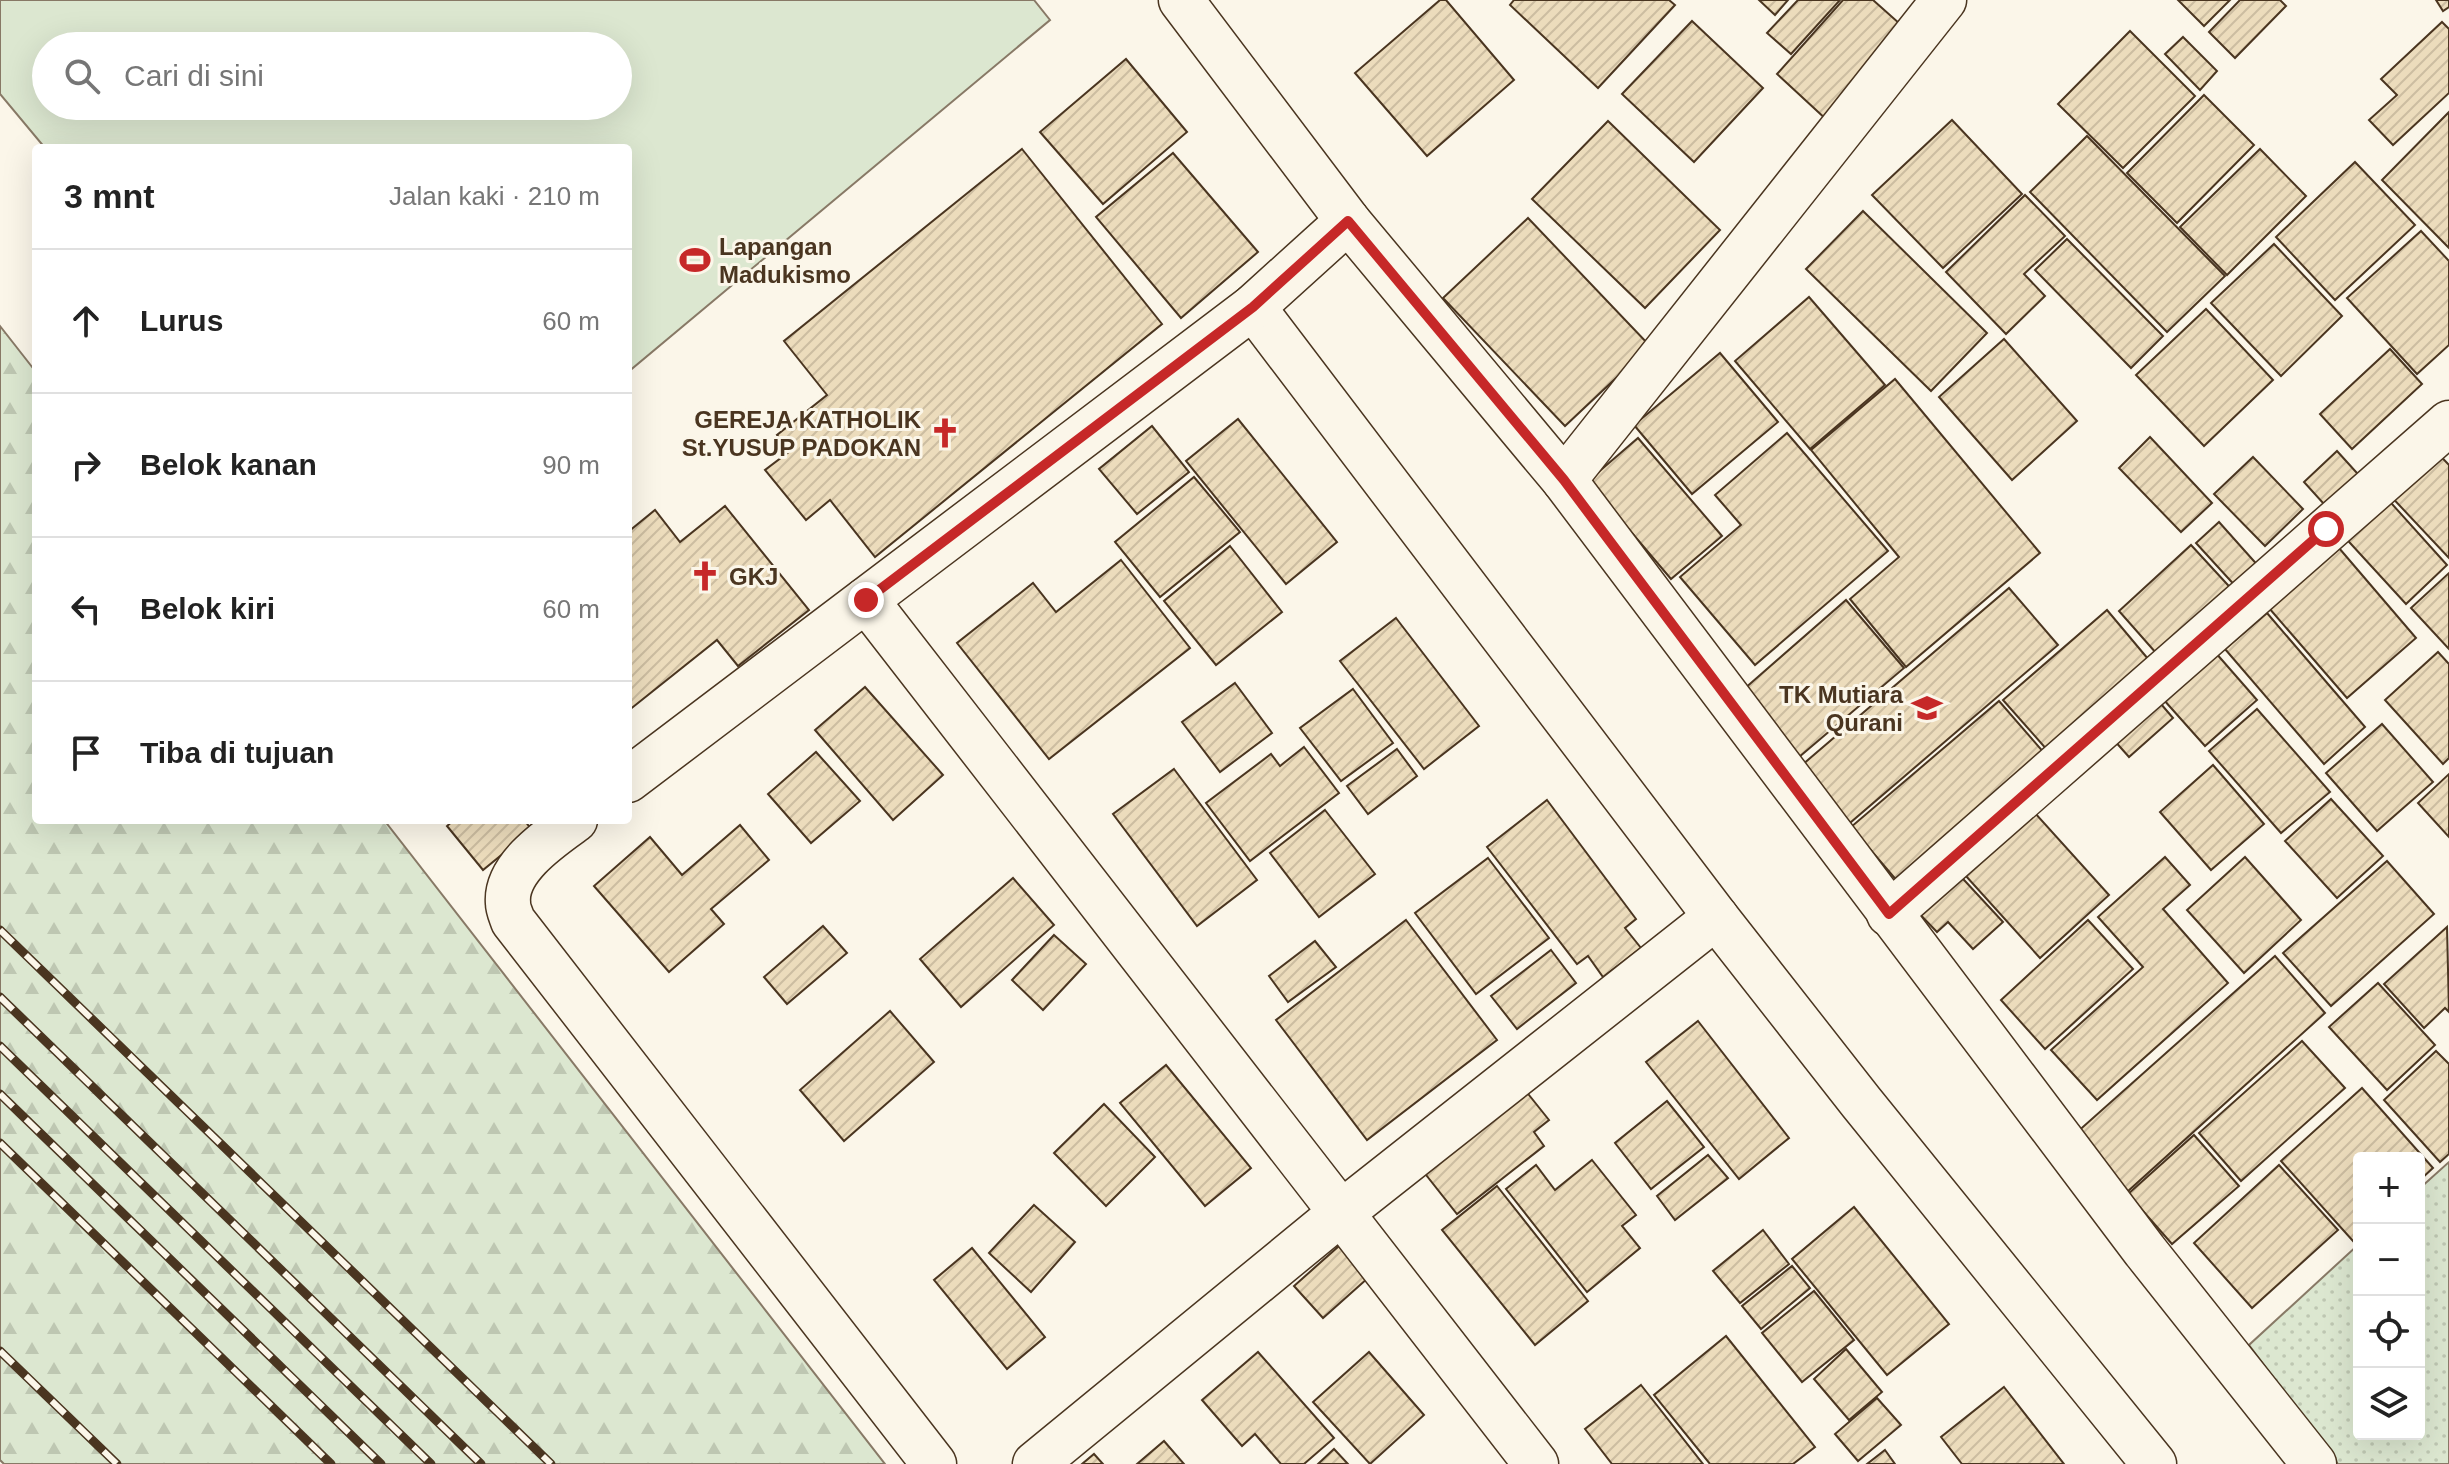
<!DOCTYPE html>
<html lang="id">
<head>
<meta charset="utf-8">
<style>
  body { margin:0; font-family:Helvetica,sans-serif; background:#f2f2f2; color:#222 }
  .controls { position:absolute; right:24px; bottom:24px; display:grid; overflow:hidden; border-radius:8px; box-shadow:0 8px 32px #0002 }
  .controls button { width:72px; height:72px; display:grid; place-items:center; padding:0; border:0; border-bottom:2px solid #e0e0e0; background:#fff; color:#222; font:40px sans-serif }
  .stop { position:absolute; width:24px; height:24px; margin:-18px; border:6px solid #c62828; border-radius:50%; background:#fff }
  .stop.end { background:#c62828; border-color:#fff; box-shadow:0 2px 8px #0008 }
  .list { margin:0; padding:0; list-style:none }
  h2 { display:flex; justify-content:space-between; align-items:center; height:104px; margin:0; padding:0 32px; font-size:34px }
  h2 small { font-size:26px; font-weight:400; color:#767676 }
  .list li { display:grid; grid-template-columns:52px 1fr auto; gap:24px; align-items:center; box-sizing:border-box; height:144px; padding:0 32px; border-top:2px solid #e0e0e0 }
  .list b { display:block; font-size:30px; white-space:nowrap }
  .list em { font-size:26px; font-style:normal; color:#767676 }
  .icon { flex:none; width:44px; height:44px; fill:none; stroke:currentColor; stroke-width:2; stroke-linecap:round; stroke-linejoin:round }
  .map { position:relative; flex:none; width:2449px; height:1464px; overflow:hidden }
  .search { position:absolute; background:#fff; box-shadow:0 8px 32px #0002; left:32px; top:32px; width:600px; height:88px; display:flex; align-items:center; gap:20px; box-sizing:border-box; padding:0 28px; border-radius:44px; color:#767676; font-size:30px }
  .panel { position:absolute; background:#fff; box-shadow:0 8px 32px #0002; left:32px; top:144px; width:600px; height:680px; border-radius:8px }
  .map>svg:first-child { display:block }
  .grass { fill:url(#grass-dots); stroke:#887966; stroke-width:2 }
  .forest { fill:url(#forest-firs); stroke:#887966; stroke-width:2 }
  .park { fill:#dce7d0; stroke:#887966; stroke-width:2; fill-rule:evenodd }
  .building { fill:url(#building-hatch); stroke:#4a3520; stroke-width:2 }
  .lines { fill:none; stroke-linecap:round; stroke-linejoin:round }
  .minor-casing { stroke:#4a3520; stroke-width:47 }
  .minor { stroke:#fbf6e9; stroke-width:44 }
  .rail-casing { stroke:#4a3520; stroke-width:9 }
  .rail { stroke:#fbf6e9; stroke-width:6; stroke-dasharray:18; stroke-linecap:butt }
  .route { stroke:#c62828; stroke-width:10 }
  .labels { text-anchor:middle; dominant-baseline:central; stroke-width:6; stroke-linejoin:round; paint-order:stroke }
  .poi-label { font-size:24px; font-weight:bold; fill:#4a3520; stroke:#fbf6e9; text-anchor:start }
</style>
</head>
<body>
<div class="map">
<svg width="2449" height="1464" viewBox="0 0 2449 1464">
  <defs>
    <pattern id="grass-dots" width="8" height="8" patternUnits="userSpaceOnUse" patternTransform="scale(2)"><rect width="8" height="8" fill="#dce7d0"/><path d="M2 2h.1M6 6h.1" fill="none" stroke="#bec7b2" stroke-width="1.8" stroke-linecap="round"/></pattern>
    <pattern id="forest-firs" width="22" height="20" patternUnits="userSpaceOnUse" patternTransform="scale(2)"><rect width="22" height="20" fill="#dce7d0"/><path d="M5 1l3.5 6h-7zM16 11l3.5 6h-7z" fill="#bec7b2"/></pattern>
    <pattern id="building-hatch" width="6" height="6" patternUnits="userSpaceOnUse" patternTransform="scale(2)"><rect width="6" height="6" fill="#ecdcbc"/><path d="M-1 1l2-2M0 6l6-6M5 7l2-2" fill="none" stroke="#ccbda1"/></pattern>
  </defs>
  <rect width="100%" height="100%" fill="#fbf6e9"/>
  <path class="grass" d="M 2449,1162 L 2449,1464 L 2338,1464 L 2249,1345 L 2359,1244 L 2359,1434 L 2419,1434 L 2419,1189 Z"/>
  <path class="forest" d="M 0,326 L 36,372 L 36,820 L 384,820 L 885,1464 L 4,1464 L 0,1460 Z"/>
  <path class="park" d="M 0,0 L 1034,0 L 1050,20 L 628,372 L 628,148 L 45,148 L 0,94 ZM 46,46 L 618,46 L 618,106 L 46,106 Z"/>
  <g class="building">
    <path d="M 1440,0 L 1446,0 L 1514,80 L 1427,156 L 1355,73 Z"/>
    <path d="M 1514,0 L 1669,0 L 1675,5 L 1598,88 L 1510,5 Z"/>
    <path d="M 1759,0 L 1788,0 L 1775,15 Z"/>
    <path d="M 1798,0 L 1840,0 L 1791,54 L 1767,33 Z"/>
    <path d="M 1843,0 L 1873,0 L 1909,32 L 1828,121 L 1777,74 Z"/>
    <path d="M 2178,0 L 2230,0 L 2204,26 Z"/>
    <path d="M 2240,0 L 2280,0 L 2286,6 L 2235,58 L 2209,32 Z"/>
    <path d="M 2436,0 L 2449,0 L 2449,7 L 2443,11 Z"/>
    <path d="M 1692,21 L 1763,88 L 1694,162 L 1622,94 Z"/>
    <path d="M 2442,22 L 2449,29 L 2449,93 L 2393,145 L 2369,120 L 2397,95 L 2381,79 Z"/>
    <path d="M 2130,31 L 2195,96 L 2123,168 L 2058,104 Z"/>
    <path d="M 2183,37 L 2217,71 L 2200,90 L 2165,54 Z"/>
    <path d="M 1126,59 L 1187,132 L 1103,204 L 1040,132 Z"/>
    <path d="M 2204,95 L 2254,145 L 2177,223 L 2127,173 Z"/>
    <path d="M 2449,112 L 2449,248 L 2382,180 Z"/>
    <path d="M 1952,120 L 2022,194 L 1943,268 L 1872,195 Z"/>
    <path d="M 1608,121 L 1720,230 L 1645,308 L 1532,199 Z"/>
    <path d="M 2087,136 L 2225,276 L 2167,332 L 2030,192 Z"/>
    <path d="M 1022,149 L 1162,324 L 875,557 L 830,500 L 806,520 L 765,470 L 790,451 L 777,435 L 827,395 L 784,341 Z"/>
    <path d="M 2260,149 L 2306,196 L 2227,275 L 2180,227 Z"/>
    <path d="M 1173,153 L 1258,252 L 1181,318 L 1096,217 Z"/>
    <path d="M 2355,162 L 2415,225 L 2335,300 L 2276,237 Z"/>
    <path d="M 2025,195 L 2065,236 L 2024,274 L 2045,296 L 2006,334 L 1946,272 Z"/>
    <path d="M 1863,211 L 1987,333 L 1931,391 L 1806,269 Z"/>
    <path d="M 1528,218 L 1650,346 L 1565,426 L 1443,298 Z"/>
    <path d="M 2421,231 L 2449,261 L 2449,345 L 2417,374 L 2347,298 Z"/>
    <path d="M 2067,239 L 2163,336 L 2131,368 L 2035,270 Z"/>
    <path d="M 2274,244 L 2342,316 L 2281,376 L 2211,303 Z"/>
    <path d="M 1809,297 L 1885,385 L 1810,449 L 1735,361 Z"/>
    <path d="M 2206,309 L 2273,380 L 2204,446 L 2136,375 Z"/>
    <path d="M 2004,339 L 2077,421 L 2012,480 L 1939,397 Z"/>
    <path d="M 2390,349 L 2422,384 L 2352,449 L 2320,414 Z"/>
    <path d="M 1720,353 L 1778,422 L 1692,494 L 1634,425 Z"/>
    <path d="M 1895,379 L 2040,553 L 1906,667 L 1850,599 L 1899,557 L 1811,450 Z"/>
    <path d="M 1238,419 L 1337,542 L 1286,584 L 1186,461 Z"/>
    <path d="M 1152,426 L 1189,472 L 1137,514 L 1099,469 Z"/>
    <path d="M 1787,433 L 1888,551 L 1755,665 L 1680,577 L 1741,525 L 1715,495 Z"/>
    <path d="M 2150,437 L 2212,503 L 2181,532 L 2119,468 Z"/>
    <path d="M 1638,438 L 1722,536 L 1671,579 L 1588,481 Z"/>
    <path d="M 2431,446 L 2449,465 L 2449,558 L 2385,490 Z"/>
    <path d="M 2337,451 L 2366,483 L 2333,514 L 2304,482 Z"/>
    <path d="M 2253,457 L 2303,509 L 2265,546 L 2214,494 Z"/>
    <path d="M 1194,477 L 1240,532 L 1160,597 L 1115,542 Z"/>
    <path d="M 2383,494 L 2447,565 L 2406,604 L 2340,532 Z"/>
    <path d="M 725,506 L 809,610 L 738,666 L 717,640 L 628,711 L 628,532 L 655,510 L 680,542 Z"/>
    <path d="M 2219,522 L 2261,569 L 2239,590 L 2196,543 Z"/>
    <path d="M 2191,545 L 2238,596 L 2164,662 L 2119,611 Z"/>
    <path d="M 1230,546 L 1282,612 L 1216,665 L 1164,601 Z"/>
    <path d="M 2339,548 L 2416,638 L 2347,698 L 2269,608 Z"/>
    <path d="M 1121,560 L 1190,648 L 1049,759 L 957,643 L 1033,583 L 1056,612 Z"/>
    <path d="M 2449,573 L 2449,649 L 2411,608 Z"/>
    <path d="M 2009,588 L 2058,645 L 1844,828 L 1795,771 Z"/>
    <path d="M 1846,600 L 1904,668 L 1792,763 L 1736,696 Z"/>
    <path d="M 2107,610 L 2159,672 L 2056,760 L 2003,700 Z"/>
    <path d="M 2267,613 L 2365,727 L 2324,764 L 2225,649 Z"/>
    <path d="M 1396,618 L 1479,726 L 1424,769 L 1340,661 Z"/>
    <path d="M 2208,644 L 2257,700 L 2205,746 L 2155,690 Z"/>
    <path d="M 2438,652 L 2449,664 L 2449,758 L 2443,764 L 2385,700 Z"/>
    <path d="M 1235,683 L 1272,733 L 1220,772 L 1182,722 Z"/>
    <path d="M 865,687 L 943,775 L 893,820 L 815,730 Z"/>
    <path d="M 1353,689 L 1393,743 L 1341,781 L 1300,728 Z"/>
    <path d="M 2149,690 L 2173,718 L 2129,757 L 2105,730 Z"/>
    <path d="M 1999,701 L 2052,762 L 1904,889 L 1851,827 Z"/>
    <path d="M 2257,709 L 2330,792 L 2281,833 L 2209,751 Z"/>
    <path d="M 2382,724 L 2433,782 L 2377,831 L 2326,773 Z"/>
    <path d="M 1304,747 L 1339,793 L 1250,861 L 1206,803 L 1271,754 L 1280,766 Z"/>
    <path d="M 1397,749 L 1417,776 L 1368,814 L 1347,786 Z"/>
    <path d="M 816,752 L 860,801 L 811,843 L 768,794 Z"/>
    <path d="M 2213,765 L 2264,824 L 2211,870 L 2160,812 Z"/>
    <path d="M 1174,769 L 1257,880 L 1197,926 L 1113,814 Z"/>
    <path d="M 2449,774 L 2449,837 L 2418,803 Z"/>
    <path d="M 2331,799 L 2383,856 L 2337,898 L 2285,841 Z"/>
    <path d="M 1547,800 L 1636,919 L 1625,928 L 1641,948 L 1603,977 L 1588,956 L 1577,964 L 1487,847 Z"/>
    <path d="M 2025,802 L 2109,895 L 2040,958 L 1956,865 Z"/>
    <path d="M 1325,810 L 1375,874 L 1319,917 L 1270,853 Z"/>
    <path d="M 454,820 L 524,820 L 532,830 L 483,870 L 447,826 Z"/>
    <path d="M 740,825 L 769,860 L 711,909 L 724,924 L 669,972 L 594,886 L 650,837 L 682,875 Z"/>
    <path d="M 2165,857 L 2190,885 L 2163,909 L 2228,983 L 2097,1100 L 2051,1050 L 2143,967 L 2098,917 Z"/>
    <path d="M 2245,857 L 2301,920 L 2244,973 L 2187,910 Z"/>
    <path d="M 1488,858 L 1549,938 L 1476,994 L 1415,913 Z"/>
    <path d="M 2387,861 L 2434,914 L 2331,1006 L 2283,953 Z"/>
    <path d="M 1952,867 L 2003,922 L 1973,949 L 1948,922 L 1937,932 L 1911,905 Z"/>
    <path d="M 1013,878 L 1054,925 L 961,1007 L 920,959 Z"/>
    <path d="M 1406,920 L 1497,1040 L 1367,1140 L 1276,1020 Z"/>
    <path d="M 2088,920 L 2133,969 L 2045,1049 L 2001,1000 Z"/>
    <path d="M 823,926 L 847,953 L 787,1004 L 764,977 Z"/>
    <path d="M 2447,927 L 2449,1012 L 2445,1008 L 2424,1028 L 2384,984 Z"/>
    <path d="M 1054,935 L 1086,964 L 1043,1010 L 1012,980 Z"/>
    <path d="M 1315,941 L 1336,967 L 1288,1002 L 1269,976 Z"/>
    <path d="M 1551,950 L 1576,983 L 1517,1029 L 1491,996 Z"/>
    <path d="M 2275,956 L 2325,1013 L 2127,1192 L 2075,1134 Z"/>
    <path d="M 2378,983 L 2435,1045 L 2387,1090 L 2329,1027 Z"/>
    <path d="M 890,1011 L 934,1062 L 844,1141 L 800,1090 Z"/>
    <path d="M 1698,1021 L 1789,1138 L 1739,1179 L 1646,1062 Z"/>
    <path d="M 2302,1041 L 2345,1088 L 2241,1181 L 2199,1133 Z"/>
    <path d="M 2436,1051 L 2449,1064 L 2449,1154 L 2440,1162 L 2384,1100 Z"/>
    <path d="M 1166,1065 L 1251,1168 L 1205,1206 L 1120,1103 Z"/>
    <path d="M 1521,1085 L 1549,1120 L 1534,1132 L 1544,1146 L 1457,1214 L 1419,1166 Z"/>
    <path d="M 2362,1088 L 2433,1168 L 2419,1181 L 2419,1158 L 2359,1158 L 2359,1235 L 2353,1241 L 2281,1161 Z"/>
    <path d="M 1667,1101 L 1704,1147 L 1651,1189 L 1615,1143 Z"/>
    <path d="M 1104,1104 L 1155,1157 L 1106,1206 L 1054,1153 Z"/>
    <path d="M 2194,1135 L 2239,1186 L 2172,1244 L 2128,1194 Z"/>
    <path d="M 1708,1155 L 1728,1178 L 1675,1220 L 1657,1196 Z"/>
    <path d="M 1592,1160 L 1636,1215 L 1622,1226 L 1640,1248 L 1587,1292 L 1506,1189 L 1536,1165 L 1555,1190 Z"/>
    <path d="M 2279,1165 L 2338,1230 L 2252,1308 L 2194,1243 Z"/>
    <path d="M 1497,1186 L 1588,1301 L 1535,1345 L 1442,1230 Z"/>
    <path d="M 1034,1205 L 1075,1242 L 1031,1292 L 989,1253 Z"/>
    <path d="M 1854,1207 L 1949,1324 L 1887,1375 L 1792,1259 Z"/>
    <path d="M 1763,1230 L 1789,1264 L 1740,1303 L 1713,1271 Z"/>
    <path d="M 1339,1246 L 1368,1278 L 1323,1318 L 1294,1286 Z"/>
    <path d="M 972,1248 L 1045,1337 L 1007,1369 L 934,1280 Z"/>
    <path d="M 1792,1266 L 1810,1288 L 1761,1329 L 1742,1306 Z"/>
    <path d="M 1814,1291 L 1854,1340 L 1802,1382 L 1762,1333 Z"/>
    <path d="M 1726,1336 L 1815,1447 L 1793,1464 L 1710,1464 L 1654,1395 Z"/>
    <path d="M 1846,1349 L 1882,1392 L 1849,1420 L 1814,1379 Z"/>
    <path d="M 1258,1352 L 1334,1438 L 1304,1464 L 1281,1464 L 1255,1434 L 1242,1446 L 1202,1400 Z"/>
    <path d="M 1369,1352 L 1424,1415 L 1370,1464 L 1313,1402 Z"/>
    <path d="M 1641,1385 L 1703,1464 L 1612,1464 L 1585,1429 Z"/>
    <path d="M 2004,1387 L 2064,1464 L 1962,1464 L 1941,1437 Z"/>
    <path d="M 1877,1398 L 1901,1425 L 1858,1461 L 1835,1434 Z"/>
    <path d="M 1164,1441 L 1184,1464 L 1137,1464 Z"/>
    <path d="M 1334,1449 L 1348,1464 L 1318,1464 Z"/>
    <path d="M 1885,1450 L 1895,1464 L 1867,1464 Z"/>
    <path d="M 1094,1454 L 1103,1464 L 1082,1464 Z"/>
  </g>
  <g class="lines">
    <g class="minor-casing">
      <g id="minor">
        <path d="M 1181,0 L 1348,221 L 1564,480 L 2145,1251 L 2314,1464"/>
        <path d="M 1253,307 L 1716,917 L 1861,1102 L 2154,1464"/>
        <path d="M 1564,480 L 1944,0"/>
        <path d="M 866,600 L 1536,1464"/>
        <path d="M 628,780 L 1253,307 L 1348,221"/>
        <path d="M 575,820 C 550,838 505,868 508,903 C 508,909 511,915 513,921 L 934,1464"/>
        <path d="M 1889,914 L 2449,423"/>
        <path d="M 1035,1464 L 1341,1213 L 1716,917"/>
      </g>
    </g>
    <use href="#minor" class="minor"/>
    <g class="rail-casing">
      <g id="rail">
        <path d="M 0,930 L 551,1464"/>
        <path d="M 0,997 L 481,1464"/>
        <path d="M 0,1046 L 431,1464"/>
        <path d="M 0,1094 L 381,1464"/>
        <path d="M 0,1143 L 331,1464"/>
        <path d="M 0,1351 L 117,1464"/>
      </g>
    </g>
    <use href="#rail" class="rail"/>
  </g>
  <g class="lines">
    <path class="route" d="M 866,600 L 1253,307 L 1348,221 L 1564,480 L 1889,914 L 2326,529"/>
  </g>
  <defs>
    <g id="stadium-bare" transform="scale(2.4)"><path d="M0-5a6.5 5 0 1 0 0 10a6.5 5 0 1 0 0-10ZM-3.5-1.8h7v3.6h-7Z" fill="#c62828" stroke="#fbf6e9" stroke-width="2.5" paint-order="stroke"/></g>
    <g id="church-bare" transform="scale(2.4)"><path d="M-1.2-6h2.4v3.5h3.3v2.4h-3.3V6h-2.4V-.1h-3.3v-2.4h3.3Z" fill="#c62828" stroke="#fbf6e9" stroke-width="2.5" paint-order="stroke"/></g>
    <g id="school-bare" transform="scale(2.4)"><path d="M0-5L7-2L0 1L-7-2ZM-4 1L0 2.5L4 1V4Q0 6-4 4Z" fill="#c62828" stroke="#fbf6e9" stroke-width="2.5" paint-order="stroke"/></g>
  </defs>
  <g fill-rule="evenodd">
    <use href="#stadium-bare" x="695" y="260"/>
    <use href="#church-bare" x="945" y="433"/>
    <use href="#church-bare" x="705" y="576"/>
    <use href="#school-bare" x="1927" y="708"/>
  </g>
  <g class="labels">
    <g class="poi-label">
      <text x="719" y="246">Lapangan<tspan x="719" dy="28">Madukismo</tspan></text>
      <text x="921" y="419" text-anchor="end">GEREJA KATHOLIK<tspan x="921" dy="28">St.YUSUP PADOKAN</tspan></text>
      <text x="729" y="576">GKJ</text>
      <text x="1903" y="694" text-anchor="end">TK Mutiara<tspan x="1903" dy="28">Qurani</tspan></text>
    </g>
  </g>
</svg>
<div class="controls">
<button>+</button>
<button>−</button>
<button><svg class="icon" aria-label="locate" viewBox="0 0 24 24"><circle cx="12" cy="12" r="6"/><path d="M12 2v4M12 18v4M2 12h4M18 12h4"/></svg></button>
<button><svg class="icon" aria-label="layers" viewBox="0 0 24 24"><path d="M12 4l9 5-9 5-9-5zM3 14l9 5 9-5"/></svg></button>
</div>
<div class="stop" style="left:2326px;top:529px"></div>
<div class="stop end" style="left:866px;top:600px"></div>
<div class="search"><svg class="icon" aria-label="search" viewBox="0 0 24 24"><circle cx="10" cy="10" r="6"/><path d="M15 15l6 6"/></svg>Cari di sini</div>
<section class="panel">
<h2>3 mnt<small>Jalan kaki · 210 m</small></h2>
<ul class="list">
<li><svg class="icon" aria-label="ahead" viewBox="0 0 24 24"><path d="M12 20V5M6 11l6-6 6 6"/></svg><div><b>Lurus</b></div><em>60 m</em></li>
<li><svg class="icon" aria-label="right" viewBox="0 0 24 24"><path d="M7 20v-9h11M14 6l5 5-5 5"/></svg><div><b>Belok kanan</b></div><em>90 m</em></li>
<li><svg class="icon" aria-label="left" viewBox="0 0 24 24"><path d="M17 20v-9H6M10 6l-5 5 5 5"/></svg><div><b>Belok kiri</b></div><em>60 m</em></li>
<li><svg class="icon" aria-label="arrive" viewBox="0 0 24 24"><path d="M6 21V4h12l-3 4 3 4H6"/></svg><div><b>Tiba di tujuan</b></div></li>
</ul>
</section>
</div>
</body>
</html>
